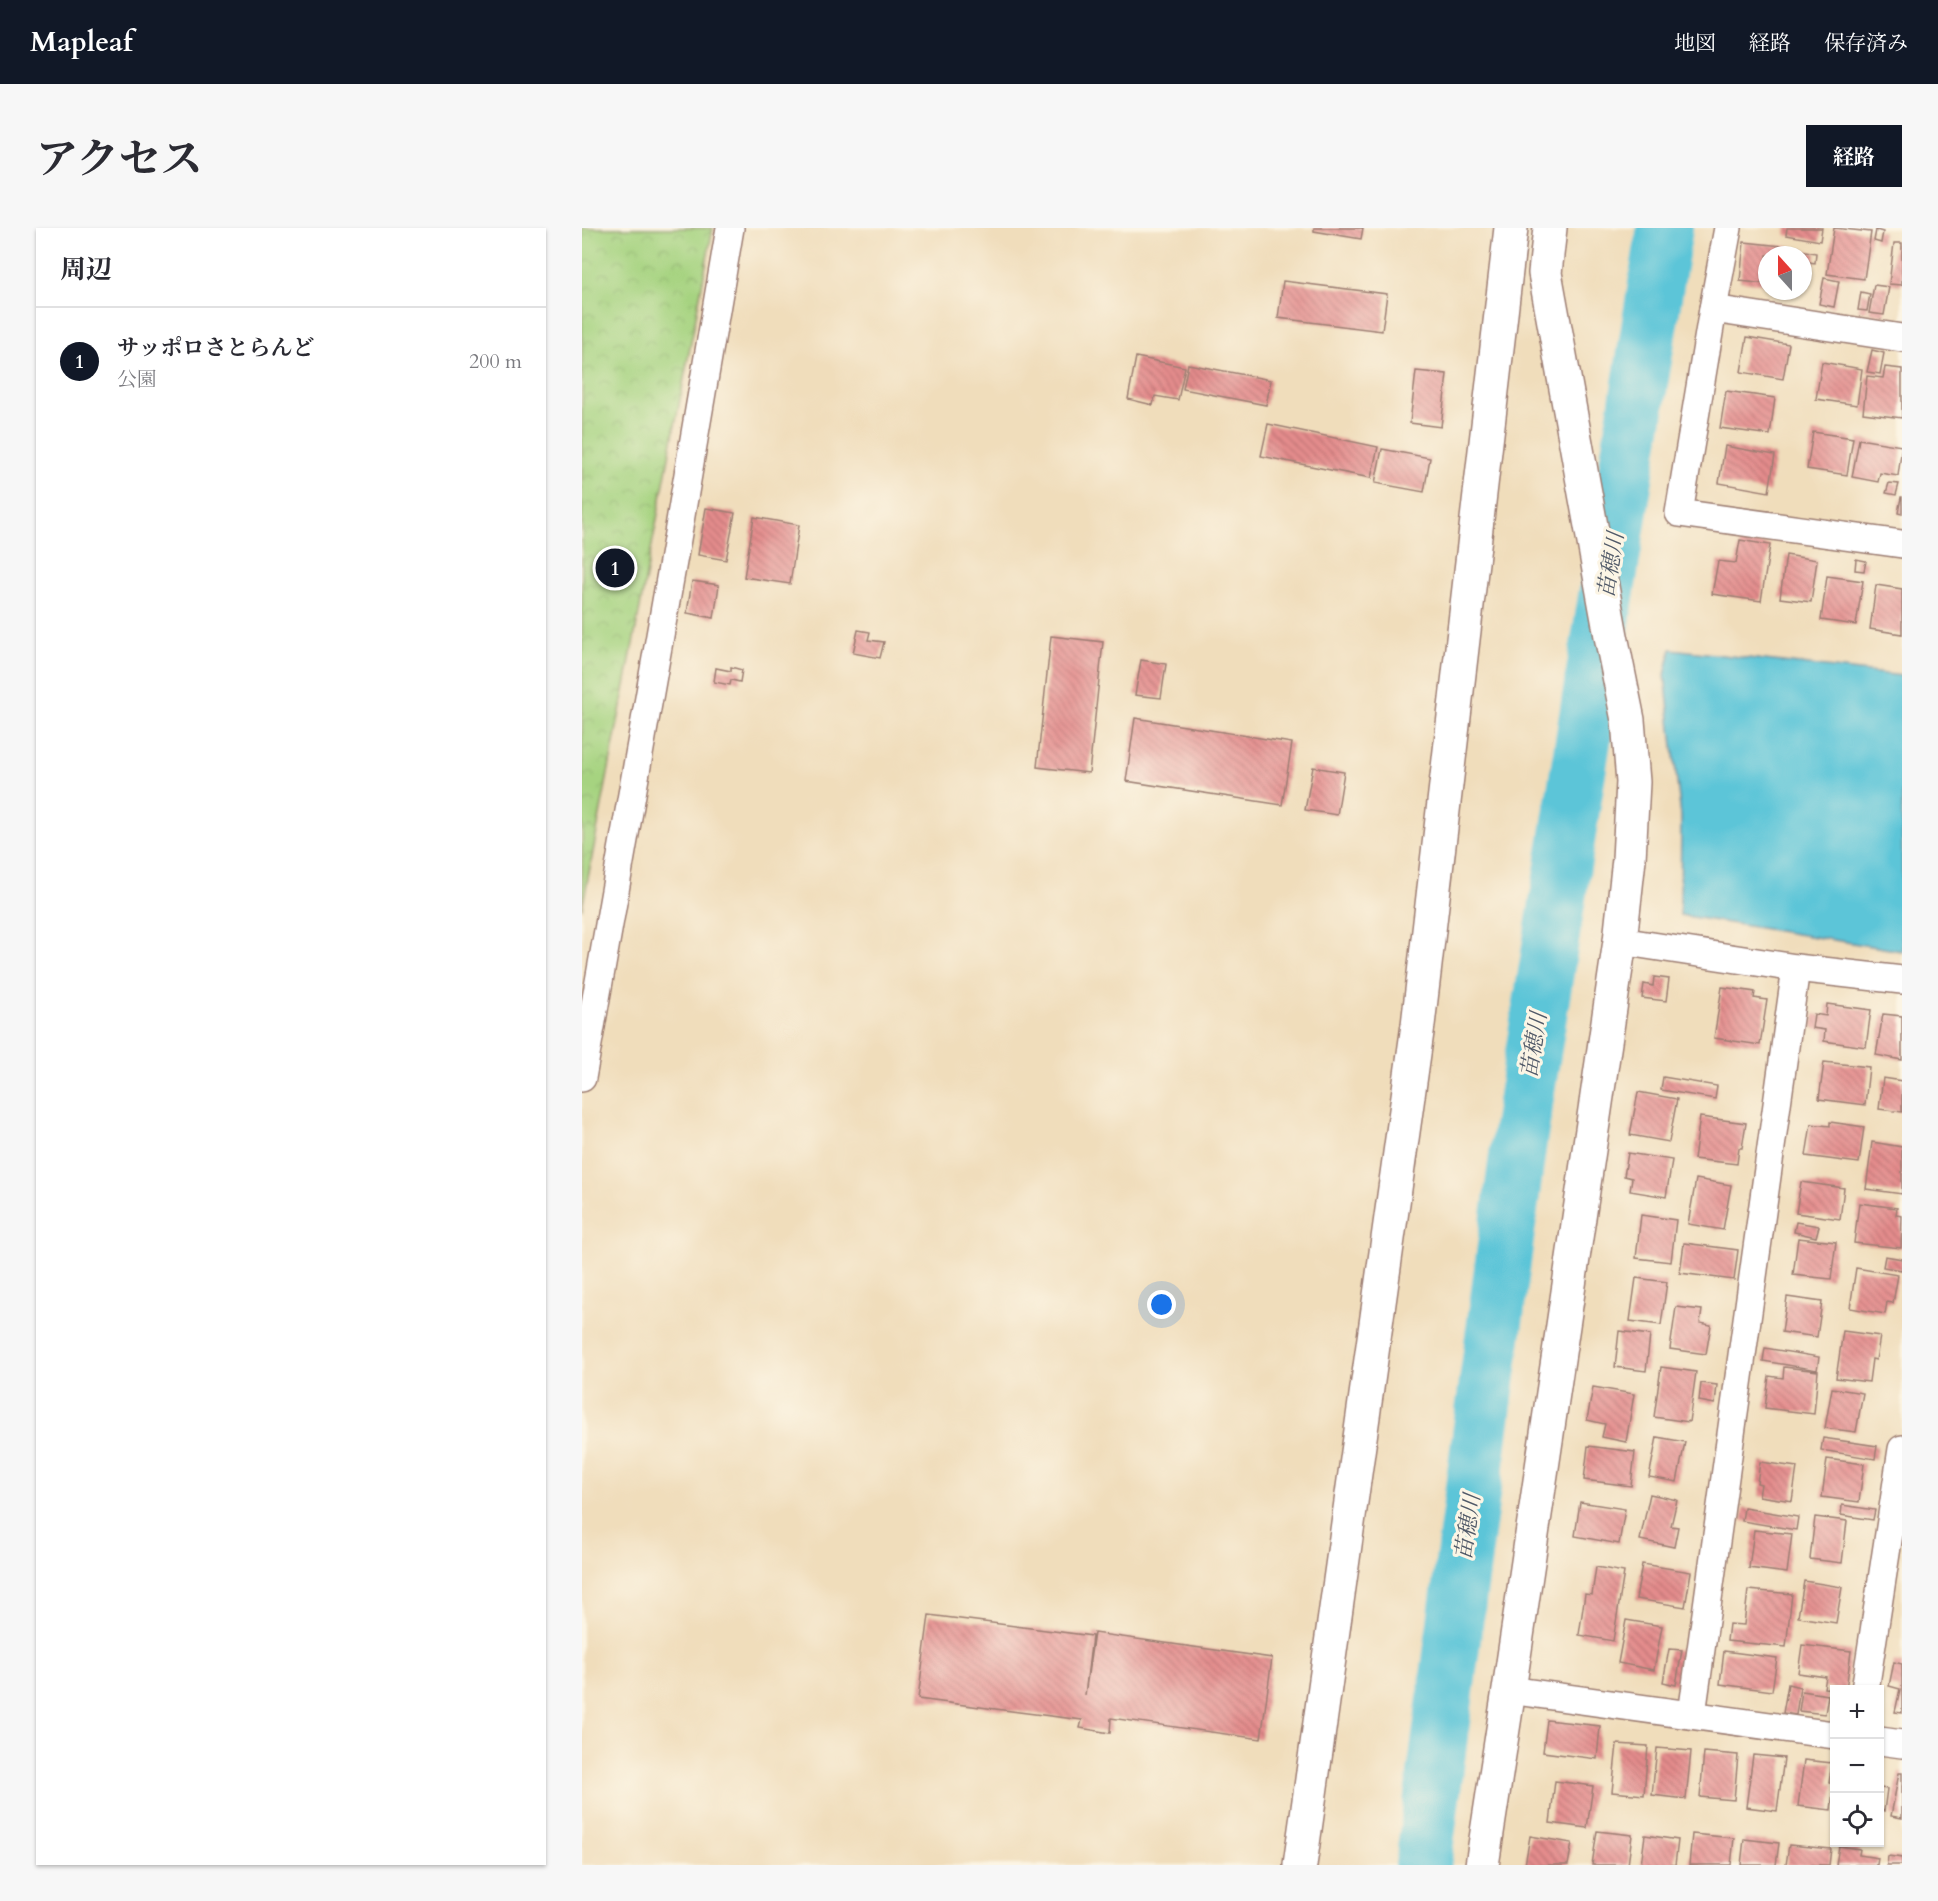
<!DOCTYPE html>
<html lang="ja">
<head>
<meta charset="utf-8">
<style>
  body { margin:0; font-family:Cardo,"Noto Serif JP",serif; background:#f7f7f7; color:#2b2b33 }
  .controls { position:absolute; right:18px; bottom:18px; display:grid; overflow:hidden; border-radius:0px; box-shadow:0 2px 4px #0004 }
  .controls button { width:54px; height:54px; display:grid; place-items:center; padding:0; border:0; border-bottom:2px solid #e1e1e2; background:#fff; color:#2b2b33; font:30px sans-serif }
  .compass { position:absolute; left:1176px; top:18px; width:54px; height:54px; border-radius:50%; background:#fff; box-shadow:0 2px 4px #0004; rotate:339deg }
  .you { position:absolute; left:580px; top:1077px; width:21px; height:21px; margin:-15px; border:4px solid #fff; border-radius:50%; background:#1a73e8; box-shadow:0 0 0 9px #1a73e833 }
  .badge { display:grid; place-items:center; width:39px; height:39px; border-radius:50%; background:#111827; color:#fff; font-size:20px; font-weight:700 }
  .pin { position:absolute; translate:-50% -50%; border:3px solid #fff; box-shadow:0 2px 6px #0006 }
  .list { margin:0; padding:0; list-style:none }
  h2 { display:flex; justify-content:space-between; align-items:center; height:78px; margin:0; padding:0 24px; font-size:26px }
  h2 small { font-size:20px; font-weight:400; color:#7c7c81 }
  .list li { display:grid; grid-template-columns:39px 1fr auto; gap:18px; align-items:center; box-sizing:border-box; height:108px; padding:0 24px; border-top:2px solid #e1e1e2 }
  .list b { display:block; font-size:22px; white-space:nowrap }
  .list p { margin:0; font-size:20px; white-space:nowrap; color:#7c7c81 }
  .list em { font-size:20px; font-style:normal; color:#7c7c81 }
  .icon { flex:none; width:33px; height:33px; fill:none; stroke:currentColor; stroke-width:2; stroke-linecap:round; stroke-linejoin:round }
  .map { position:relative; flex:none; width:1320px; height:1637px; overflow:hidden; border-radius:0px }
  header { display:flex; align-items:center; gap:36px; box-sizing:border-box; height:84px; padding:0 30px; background:#111827; color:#fff }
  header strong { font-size:28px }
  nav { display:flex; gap:33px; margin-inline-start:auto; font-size:21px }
  .intro { display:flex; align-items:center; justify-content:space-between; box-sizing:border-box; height:144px; padding:0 36px }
  h1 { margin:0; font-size:42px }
  .button { padding:15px 27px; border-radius:0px; background:#111827; color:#fff; font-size:21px; font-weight:700 }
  main { display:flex; gap:36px; padding:0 36px }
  aside { flex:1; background:#fff; border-radius:0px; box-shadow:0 2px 4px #0004 }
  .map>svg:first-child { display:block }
  .park { fill:url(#park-crowns); stroke:#787956; stroke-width:1.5 }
  .water { fill:#5cc5d8; stroke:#537282; stroke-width:1.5 }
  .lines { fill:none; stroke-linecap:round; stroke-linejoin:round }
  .river { stroke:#5cc5d8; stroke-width:56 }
  .building { fill:url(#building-back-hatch) }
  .minor-casing { stroke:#9d7e73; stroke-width:30 }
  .tertiary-casing { stroke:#9d7e73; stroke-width:36 }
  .minor { stroke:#fff; stroke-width:27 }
  .tertiary { stroke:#fff; stroke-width:33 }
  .labels { text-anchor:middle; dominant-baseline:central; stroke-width:6; stroke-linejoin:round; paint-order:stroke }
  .water-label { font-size:22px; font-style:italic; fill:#505968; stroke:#fcf5e5 }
</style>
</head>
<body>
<header>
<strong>Mapleaf</strong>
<nav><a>地図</a><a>経路</a><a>保存済み</a></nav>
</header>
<div class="intro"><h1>アクセス</h1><a class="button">経路</a></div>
<main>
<aside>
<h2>周辺<small></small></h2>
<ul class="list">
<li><span class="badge">1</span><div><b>サッポロさとらんど</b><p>公園</p></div><em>200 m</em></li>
</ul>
</aside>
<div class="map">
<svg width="1320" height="1637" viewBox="0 0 1320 1637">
  <defs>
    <pattern id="park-crowns" width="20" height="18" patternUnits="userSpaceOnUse" patternTransform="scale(1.5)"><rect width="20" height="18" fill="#a6d380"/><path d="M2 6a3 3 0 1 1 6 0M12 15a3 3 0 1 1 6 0" fill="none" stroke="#90b56f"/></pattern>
    <pattern id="building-back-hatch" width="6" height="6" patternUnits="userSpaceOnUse" patternTransform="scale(1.5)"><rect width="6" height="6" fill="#e48c8c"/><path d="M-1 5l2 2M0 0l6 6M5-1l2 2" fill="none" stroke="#bb7273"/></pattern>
  </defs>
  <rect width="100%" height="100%" fill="#fcf5e5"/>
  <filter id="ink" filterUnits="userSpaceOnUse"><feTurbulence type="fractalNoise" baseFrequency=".0167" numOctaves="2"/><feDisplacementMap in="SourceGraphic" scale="12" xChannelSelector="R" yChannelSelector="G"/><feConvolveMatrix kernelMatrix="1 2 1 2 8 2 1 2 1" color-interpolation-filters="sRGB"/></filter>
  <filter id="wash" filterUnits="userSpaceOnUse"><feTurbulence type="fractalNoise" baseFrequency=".008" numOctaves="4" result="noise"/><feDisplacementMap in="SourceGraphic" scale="24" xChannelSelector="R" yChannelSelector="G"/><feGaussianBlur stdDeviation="1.35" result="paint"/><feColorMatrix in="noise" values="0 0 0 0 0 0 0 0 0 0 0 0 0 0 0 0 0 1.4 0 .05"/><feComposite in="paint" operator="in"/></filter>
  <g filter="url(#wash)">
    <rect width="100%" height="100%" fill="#f0ddbb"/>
    <path class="park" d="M 0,0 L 131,0 L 0,681 Z"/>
    <path class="water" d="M 1089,421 L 1320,448 L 1320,723 L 1098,687 L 1099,589 L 1083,447 Z"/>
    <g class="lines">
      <path class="river" d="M 841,1637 L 937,913 L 1083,0"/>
    </g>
    <g id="blocks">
      <g class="building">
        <path d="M 732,0 L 781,0 L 779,11 L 732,3 Z"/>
        <path d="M 1205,0 L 1240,0 L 1238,13 L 1204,7 Z"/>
        <path d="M 1252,0 L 1289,4 L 1282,51 L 1245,46 Z"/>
        <path d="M 1294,2 L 1301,4 L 1299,15 L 1292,13 Z"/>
        <path d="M 1162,14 L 1209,19 L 1208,27 L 1185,27 L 1185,56 L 1158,53 Z"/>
        <path d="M 1312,15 L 1320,15 L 1320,57 L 1307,56 Z"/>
        <path d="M 1218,22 L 1234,25 L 1233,35 L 1221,33 L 1221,27 L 1218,27 Z"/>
        <path d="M 1242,50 L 1257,53 L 1252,79 L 1237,76 Z"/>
        <path d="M 701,53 L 805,66 L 800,103 L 696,90 Z"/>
        <path d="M 1292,57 L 1307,59 L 1302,87 L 1287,85 Z"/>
        <path d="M 1279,64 L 1288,66 L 1285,83 L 1276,82 Z"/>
        <path d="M 1165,109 L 1207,116 L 1201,151 L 1159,144 Z"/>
        <path d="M 1290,122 L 1302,125 L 1298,146 L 1285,144 Z"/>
        <path d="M 554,129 L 603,139 L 596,172 L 573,168 L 571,177 L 546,171 Z"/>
        <path d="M 1240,134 L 1280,141 L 1275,177 L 1234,171 Z"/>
        <path d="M 606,136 L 689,152 L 684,177 L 601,161 Z"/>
        <path d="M 1303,139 L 1320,141 L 1320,190 L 1281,185 L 1285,148 L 1301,150 Z"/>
        <path d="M 834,143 L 865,146 L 859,199 L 828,195 Z"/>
        <path d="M 1144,163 L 1193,170 L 1188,207 L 1138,200 Z"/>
        <path d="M 686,196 L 796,219 L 789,250 L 679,228 Z"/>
        <path d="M 1231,204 L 1271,210 L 1265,247 L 1225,241 Z"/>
        <path d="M 1277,211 L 1320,218 L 1316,248 L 1298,245 L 1296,254 L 1270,249 Z"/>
        <path d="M 1143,218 L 1193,227 L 1187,264 L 1137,255 Z"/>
        <path d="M 800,221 L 848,230 L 842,264 L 793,255 Z"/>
        <path d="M 1307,255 L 1317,256 L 1314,267 L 1304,265 Z"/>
        <path d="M 1319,269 L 1320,269 L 1320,286 L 1316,285 Z"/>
        <path d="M 124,280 L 153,285 L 144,332 L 116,327 Z"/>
        <path d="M 172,289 L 217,297 L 208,356 L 162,349 Z"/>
        <path d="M 1158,312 L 1188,317 L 1179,373 L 1130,366 L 1136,333 L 1154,335 Z"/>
        <path d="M 1204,327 L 1235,332 L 1229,374 L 1198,370 Z"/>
        <path d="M 1274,331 L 1284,333 L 1282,343 L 1273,342 Z"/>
        <path d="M 1245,348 L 1281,353 L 1274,397 L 1239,392 Z"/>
        <path d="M 110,353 L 137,357 L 132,390 L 105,385 Z"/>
        <path d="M 1294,357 L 1320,361 L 1320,406 L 1288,401 Z"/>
        <path d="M 276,402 L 288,404 L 286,412 L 302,414 L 298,430 L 271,425 Z"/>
        <path d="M 469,408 L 521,414 L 507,545 L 455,539 Z"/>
        <path d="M 559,432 L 584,436 L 579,470 L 553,467 Z"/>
        <path d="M 149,439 L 160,442 L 158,454 L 149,452 L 148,457 L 132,454 L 134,440 L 149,443 Z"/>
        <path d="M 553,490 L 710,515 L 700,577 L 544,553 Z"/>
        <path d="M 731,539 L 762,544 L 755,587 L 723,582 Z"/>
        <path d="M 1072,749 L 1087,751 L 1084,773 L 1060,770 L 1062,756 L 1071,758 Z"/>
        <path d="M 1140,759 L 1173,764 L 1172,770 L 1185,772 L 1178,817 L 1132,810 Z"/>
        <path d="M 1245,776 L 1289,782 L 1284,819 L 1242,813 L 1243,802 L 1230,800 L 1232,786 L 1244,788 Z"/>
        <path d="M 1301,786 L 1320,788 L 1320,832 L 1294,827 Z"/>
        <path d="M 1242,834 L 1287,839 L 1283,877 L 1237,871 Z"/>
        <path d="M 1081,849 L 1135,858 L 1133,871 L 1079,862 Z"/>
        <path d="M 1301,850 L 1320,853 L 1320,884 L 1297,881 Z"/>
        <path d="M 1056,864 L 1095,871 L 1087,914 L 1048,907 Z"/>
        <path d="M 1118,889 L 1164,895 L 1160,920 L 1157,920 L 1155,936 L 1112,931 Z"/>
        <path d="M 1248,894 L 1282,899 L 1277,935 L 1224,928 L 1229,896 L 1248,898 Z"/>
        <path d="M 1290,914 L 1320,919 L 1320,966 L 1284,961 Z"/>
        <path d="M 1046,925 L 1090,932 L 1084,969 L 1048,963 L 1050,950 L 1042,948 Z"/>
        <path d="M 1114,951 L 1149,957 L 1141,1002 L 1106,996 Z"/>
        <path d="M 1219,954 L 1262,960 L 1258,991 L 1214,985 Z"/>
        <path d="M 1277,975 L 1315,980 L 1314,987 L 1320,988 L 1319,1020 L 1272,1015 Z"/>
        <path d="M 1059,987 L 1094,992 L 1089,1034 L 1054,1030 Z"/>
        <path d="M 1214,994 L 1237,998 L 1234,1009 L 1212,1004 Z"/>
        <path d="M 1216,1010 L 1254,1014 L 1249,1051 L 1211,1047 Z"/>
        <path d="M 1102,1015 L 1156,1022 L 1152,1052 L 1098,1045 Z"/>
        <path d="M 1303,1028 L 1320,1031 L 1320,1042 L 1301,1039 Z"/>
        <path d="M 1274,1040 L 1316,1047 L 1311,1075 L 1305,1074 L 1303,1086 L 1268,1080 Z"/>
        <path d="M 1054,1050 L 1085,1054 L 1079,1097 L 1048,1093 Z"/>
        <path d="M 1205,1069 L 1240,1074 L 1235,1109 L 1200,1104 Z"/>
        <path d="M 1094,1079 L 1120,1082 L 1118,1095 L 1129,1097 L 1124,1126 L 1088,1121 Z"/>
        <path d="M 1037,1103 L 1068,1107 L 1064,1143 L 1033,1139 Z"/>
        <path d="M 1261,1103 L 1298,1108 L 1294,1132 L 1290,1131 L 1287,1154 L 1254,1150 Z"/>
        <path d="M 1183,1120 L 1237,1129 L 1235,1142 L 1181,1133 Z"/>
        <path d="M 1079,1139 L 1114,1144 L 1107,1194 L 1072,1189 Z"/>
        <path d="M 1202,1139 L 1236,1143 L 1232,1186 L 1183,1180 L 1187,1148 L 1201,1150 Z"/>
        <path d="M 1119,1155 L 1135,1157 L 1133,1176 L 1117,1173 Z"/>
        <path d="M 1011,1159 L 1052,1166 L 1044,1214 L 1020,1209 L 1023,1196 L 1005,1192 Z"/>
        <path d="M 1250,1160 L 1281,1165 L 1274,1204 L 1243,1200 Z"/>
        <path d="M 1075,1209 L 1103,1214 L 1095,1254 L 1067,1249 Z"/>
        <path d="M 1241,1210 L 1295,1218 L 1293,1231 L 1239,1222 Z"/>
        <path d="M 1006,1218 L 1053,1224 L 1049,1258 L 1002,1252 Z"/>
        <path d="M 1245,1231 L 1282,1236 L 1277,1274 L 1240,1269 Z"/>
        <path d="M 1178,1234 L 1215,1239 L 1210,1273 L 1177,1268 L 1179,1256 L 1175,1255 Z"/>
        <path d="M 1068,1266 L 1095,1272 L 1089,1298 L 1096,1299 L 1092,1319 L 1058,1312 Z"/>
        <path d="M 998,1274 L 1043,1281 L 1037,1316 L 993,1308 Z"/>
        <path d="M 1260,1277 L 1293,1282 L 1291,1292 L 1259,1287 Z"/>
        <path d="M 1162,1280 L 1216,1289 L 1214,1302 L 1160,1293 Z"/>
        <path d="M 1233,1289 L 1265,1293 L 1260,1335 L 1228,1331 Z"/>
        <path d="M 1172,1302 L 1210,1306 L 1205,1345 L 1167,1340 Z"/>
        <path d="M 1060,1336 L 1109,1344 L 1103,1379 L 1054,1371 Z"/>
        <path d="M 1014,1339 L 1042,1344 L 1031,1413 L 997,1407 L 1003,1366 L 1010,1367 Z"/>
        <path d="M 1222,1353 L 1260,1359 L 1254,1395 L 1216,1389 Z"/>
        <path d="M 1166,1362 L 1210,1366 L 1204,1419 L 1145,1413 L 1147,1396 L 1162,1397 Z"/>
        <path d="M 347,1387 L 510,1408 L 503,1467 L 512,1405 L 690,1430 L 679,1511 L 529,1490 L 528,1505 L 498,1500 L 500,1492 L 336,1471 Z"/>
        <path d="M 1044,1392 L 1080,1398 L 1072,1442 L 1036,1435 Z"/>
        <path d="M 1220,1417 L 1269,1423 L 1264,1462 L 1242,1460 L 1244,1449 L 1216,1445 Z"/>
        <path d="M 1087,1421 L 1100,1422 L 1094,1457 L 1081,1454 Z"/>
        <path d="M 1142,1423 L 1195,1430 L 1190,1463 L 1138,1456 Z"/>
        <path d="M 1312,1434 L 1320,1436 L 1320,1485 L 1313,1484 L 1318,1461 L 1307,1458 Z"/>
        <path d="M 1206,1456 L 1218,1459 L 1214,1487 L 1201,1485 Z"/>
        <path d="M 1220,1463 L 1246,1467 L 1243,1486 L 1217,1483 Z"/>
        <path d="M 965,1492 L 1018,1498 L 1015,1531 L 961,1524 Z"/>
        <path d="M 1035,1516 L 1066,1518 L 1062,1567 L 1030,1564 Z"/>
        <path d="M 1075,1520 L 1109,1523 L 1104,1571 L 1070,1567 Z"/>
        <path d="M 1122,1524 L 1156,1527 L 1152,1572 L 1118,1569 Z"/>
        <path d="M 1171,1527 L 1202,1530 L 1195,1583 L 1164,1579 Z"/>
        <path d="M 1222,1532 L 1250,1535 L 1247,1555 L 1252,1556 L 1249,1582 L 1216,1578 Z"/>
        <path d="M 1317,1545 L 1320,1545 L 1320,1590 L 1309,1588 Z"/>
        <path d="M 973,1553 L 1011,1558 L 1005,1600 L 968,1595 Z"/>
        <path d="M 1298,1560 L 1305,1561 L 1302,1583 L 1298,1582 Z"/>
        <path d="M 1015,1603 L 1050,1607 L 1046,1637 L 1010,1637 Z"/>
        <path d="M 1110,1606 L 1152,1610 L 1149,1637 L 1107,1637 Z"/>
        <path d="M 1063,1607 L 1096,1612 L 1093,1637 L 1059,1637 Z"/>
        <path d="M 948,1608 L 990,1615 L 986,1637 L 943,1637 Z"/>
        <path d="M 1162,1611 L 1197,1615 L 1194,1637 L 1159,1637 Z"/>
        <path d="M 1207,1617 L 1249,1621 L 1247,1637 L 1204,1637 Z"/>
        <path d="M 1257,1618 L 1278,1621 L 1277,1627 L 1296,1630 L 1295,1637 L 1254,1637 Z"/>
        <path d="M 1306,1628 L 1320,1630 L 1320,1637 L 1305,1637 Z"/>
      </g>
    </g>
  </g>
  <g filter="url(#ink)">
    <use href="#blocks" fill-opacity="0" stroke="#9d7e73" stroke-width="1.5"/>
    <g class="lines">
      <g class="minor-casing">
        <g id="minor">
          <path d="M 1146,0 L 1131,81 L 1097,285 L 1320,316"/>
          <path d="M 1131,81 L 1320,110"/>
          <path d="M 1038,713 L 1214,740 L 1320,752"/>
          <path d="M 0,850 L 95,311 L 148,0"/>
          <path d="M 927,1462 L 1252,1507"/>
          <path d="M 1283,1462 L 1320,1221"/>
          <path d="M 1110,1486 L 1214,740"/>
          <path d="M 1298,1513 L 1320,1516"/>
        </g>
      </g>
      <g class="tertiary-casing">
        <g id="tertiary">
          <path d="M 718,1637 L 836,797 L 929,0"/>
          <path d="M 900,1637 L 927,1462 L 1038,713 L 1047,631 L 1051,554 L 1046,492 L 1029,408 L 963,45 L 968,0"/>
        </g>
      </g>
      <use href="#minor" class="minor"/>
      <use href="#tertiary" class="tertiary"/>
    </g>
  </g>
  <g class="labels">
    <g class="water-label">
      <text transform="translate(1029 337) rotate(-81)">苗穂川</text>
      <text transform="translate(952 817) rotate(-81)">苗穂川</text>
      <text transform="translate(886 1299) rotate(-82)">苗穂川</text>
    </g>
  </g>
</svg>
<div class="controls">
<button>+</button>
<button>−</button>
<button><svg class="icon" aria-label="locate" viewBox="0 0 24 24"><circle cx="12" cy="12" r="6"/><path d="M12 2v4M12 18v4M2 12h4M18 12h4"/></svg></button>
</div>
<svg class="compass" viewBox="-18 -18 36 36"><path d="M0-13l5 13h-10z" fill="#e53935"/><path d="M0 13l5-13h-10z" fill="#7c7c81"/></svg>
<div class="you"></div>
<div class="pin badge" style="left:33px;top:340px">1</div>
</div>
</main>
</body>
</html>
